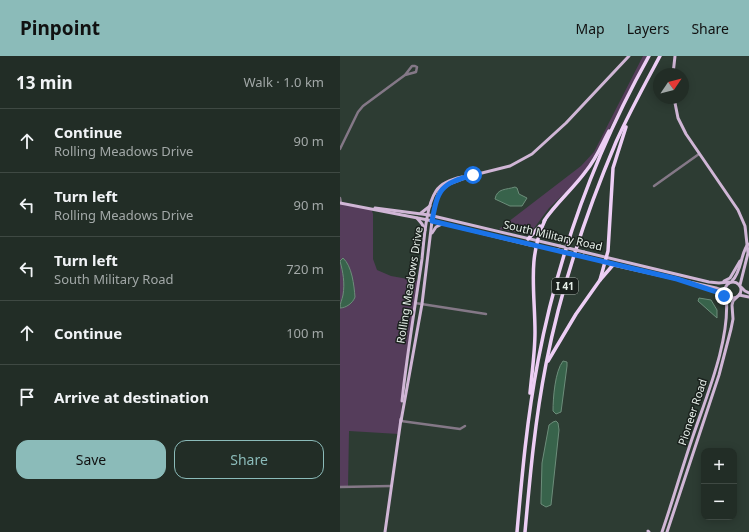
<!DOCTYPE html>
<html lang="en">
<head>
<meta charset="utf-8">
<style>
  body { margin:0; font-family:"Noto Sans",sans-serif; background:#2a352e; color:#f1f3f6 }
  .controls { position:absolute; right:12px; bottom:12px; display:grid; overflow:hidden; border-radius:8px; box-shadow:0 2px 10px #0003 }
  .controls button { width:36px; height:36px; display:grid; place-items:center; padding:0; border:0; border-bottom:1px solid #3f4943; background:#222d26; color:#f1f3f6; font:20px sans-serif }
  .compass { position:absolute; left:313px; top:12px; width:36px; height:36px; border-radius:50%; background:#222d26; box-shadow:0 2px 10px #0003; rotate:55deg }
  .stop { position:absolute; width:12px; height:12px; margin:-9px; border:3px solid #1a73e8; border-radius:50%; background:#fff }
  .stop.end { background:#1a73e8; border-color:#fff; box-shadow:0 1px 4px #0008 }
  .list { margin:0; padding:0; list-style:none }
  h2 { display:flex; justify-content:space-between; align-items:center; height:52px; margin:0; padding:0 16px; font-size:17px }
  h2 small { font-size:13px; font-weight:400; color:#a2a8a7 }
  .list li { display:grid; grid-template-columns:26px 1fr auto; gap:12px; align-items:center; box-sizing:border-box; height:64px; padding:0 16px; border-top:1px solid #3f4943 }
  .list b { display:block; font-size:15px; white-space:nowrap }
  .list p { margin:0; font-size:13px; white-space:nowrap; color:#a2a8a7 }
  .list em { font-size:13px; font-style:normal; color:#a2a8a7 }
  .actions { display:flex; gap:8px; padding:12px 16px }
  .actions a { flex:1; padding:9px 0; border:1px solid #8bbbb9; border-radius:12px; text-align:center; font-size:14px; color:#8bbbb9 }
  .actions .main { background:#8bbbb9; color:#111 }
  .icon { flex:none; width:22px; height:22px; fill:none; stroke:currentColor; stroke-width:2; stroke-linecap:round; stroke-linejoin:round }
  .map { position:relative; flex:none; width:409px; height:476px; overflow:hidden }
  header { display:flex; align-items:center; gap:24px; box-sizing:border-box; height:56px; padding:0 20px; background:#8bbbb9; color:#111 }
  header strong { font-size:19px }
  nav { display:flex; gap:22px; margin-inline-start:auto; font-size:14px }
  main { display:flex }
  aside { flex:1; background:#222d26 }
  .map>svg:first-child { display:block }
  .green { fill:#553d5b }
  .water { fill:#38634b; stroke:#6c8d7a }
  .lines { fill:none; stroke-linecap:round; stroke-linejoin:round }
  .minor { stroke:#847887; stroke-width:2.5 }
  .major { stroke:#d0b6d6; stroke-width:3 }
  .highway { stroke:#edcef5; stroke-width:3.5 }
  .major-bridge { stroke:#d0b6d6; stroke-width:3 }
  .route { stroke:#1a73e8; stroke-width:5 }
  .labels { text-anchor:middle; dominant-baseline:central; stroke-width:3; stroke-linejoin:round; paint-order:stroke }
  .shield { fill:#1a211d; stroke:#a9b1ac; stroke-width:1 }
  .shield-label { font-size:10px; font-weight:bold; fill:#e6efe9 }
  .street-label { font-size:11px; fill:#e6efe9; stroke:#1a211d }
</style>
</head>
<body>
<header>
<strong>Pinpoint</strong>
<nav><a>Map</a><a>Layers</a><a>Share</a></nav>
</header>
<main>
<aside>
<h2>13 min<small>Walk · 1.0 km</small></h2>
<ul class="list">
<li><svg class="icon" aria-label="ahead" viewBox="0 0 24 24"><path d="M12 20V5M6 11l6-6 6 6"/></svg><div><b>Continue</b><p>Rolling Meadows Drive</p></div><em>90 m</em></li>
<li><svg class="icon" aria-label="left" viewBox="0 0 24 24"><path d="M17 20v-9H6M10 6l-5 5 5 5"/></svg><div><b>Turn left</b><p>Rolling Meadows Drive</p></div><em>90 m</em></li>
<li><svg class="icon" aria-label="left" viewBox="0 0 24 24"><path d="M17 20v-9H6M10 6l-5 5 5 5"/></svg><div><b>Turn left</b><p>South Military Road</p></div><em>720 m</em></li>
<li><svg class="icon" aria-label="ahead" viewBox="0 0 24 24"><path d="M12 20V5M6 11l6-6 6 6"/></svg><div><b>Continue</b></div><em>100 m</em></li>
<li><svg class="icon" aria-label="arrive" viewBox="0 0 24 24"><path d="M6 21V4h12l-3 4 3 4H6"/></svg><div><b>Arrive at destination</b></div></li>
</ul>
<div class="actions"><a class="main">Save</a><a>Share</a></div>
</aside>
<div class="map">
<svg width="409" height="476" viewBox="0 0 409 476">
  <rect width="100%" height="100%" fill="#2d3c33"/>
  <g class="green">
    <path d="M 303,0 L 307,0 L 272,68 L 247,112 L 233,129 L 209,152 L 189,179 L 159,173 L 241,110 L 254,96 Z"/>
    <path d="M 0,147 L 31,152 L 33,158 L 33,203 L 37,214 L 51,220 L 79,225 L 65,312 L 59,378 L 9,375 L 8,431 L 0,431 Z"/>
  </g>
  <g class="water">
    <path d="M 175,131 L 177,132 L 179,138 L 187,142 L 182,150 L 170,150 L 155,143 C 157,132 166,134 175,131 Z"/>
    <path d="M 3,202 C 12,210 14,229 15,241 C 13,247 6,252 0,252 C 0,247 2,244 3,239 C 5,227 3,216 0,205 Z"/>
    <path d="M 359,242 L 371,244 L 377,254 L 377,262 L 358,245 Z"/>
    <path d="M 223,305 L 227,306 L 227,310 L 221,356 L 216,358 L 213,355 C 213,342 215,315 223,305 Z"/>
    <path d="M 216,365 L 218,367 L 219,374 L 211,449 L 206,451 L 201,448 L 201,445 L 202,407 L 209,369 L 213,366 Z"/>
  </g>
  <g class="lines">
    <g class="minor">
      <path d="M 0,93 L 18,56 L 23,50 L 65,19 L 72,10 L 75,10 L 77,11 L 76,16 L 65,19"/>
      <path d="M 314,130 L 359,98"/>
      <path d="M 0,142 L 1,147"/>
      <path d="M 75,247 L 146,258"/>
      <path d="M 61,365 L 120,373 L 125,370"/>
      <path d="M 0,431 L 51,430"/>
    </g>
    <g class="major">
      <path d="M 333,18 L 335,0"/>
      <path d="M 334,42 L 338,62 L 346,78 L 398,154 L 405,170 L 408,197 L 400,229"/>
      <path d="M 0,147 L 88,164 L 190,189 L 218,194"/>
      <path d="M 35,152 L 89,159 L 220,190"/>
      <path d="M 81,157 L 90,150"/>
      <path d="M 77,162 L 82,168 L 85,174"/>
      <path d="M 92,177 L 96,171 L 102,168"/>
      <path d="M 244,196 L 369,226 L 379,227 L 389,226"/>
      <path d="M 243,200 L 273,209 L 376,232 L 382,234 L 385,237"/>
      <path d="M 384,225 L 390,222 L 400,205"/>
      <path d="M 392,225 C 402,215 400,199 408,188"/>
      <circle cx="393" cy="234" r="8"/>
      <path d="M 358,230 L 380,237 L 386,243"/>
      <path d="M 401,231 L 405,235 L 409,237"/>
      <path d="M 399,239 L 409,241"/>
      <path d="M 62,345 C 67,298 75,251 82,203 C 84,184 86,150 96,135 C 102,126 112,123 122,121"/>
      <path d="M 61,365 L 82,248 L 92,165 L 97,142 L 99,136 L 109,128 L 130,120 L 170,110 L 192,98 L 226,67 L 289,0"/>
      <path d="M 308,475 L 309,476"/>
      <path d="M 45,476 L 61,363"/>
      <path d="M 322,476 C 333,444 342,412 353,380 C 367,339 391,282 386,239"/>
      <path d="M 327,476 L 379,319 L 391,273 L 393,263 L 392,249 L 393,245 L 397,241"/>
    </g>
    <g class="highway">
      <path d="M 204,165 C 216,147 233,133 246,115 C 256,103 262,88 269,75"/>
      <path d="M 188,183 L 200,170"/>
      <path d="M 260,224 L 268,195 L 273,112 L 286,71"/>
      <path d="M 208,305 L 236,258 L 260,224 L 273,209"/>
      <path d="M 190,337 C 192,316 195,296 195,276 C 195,236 187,202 205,164"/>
      <path d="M 177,476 C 182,419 187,362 198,305 C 218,199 256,95 309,0"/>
      <path d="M 185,476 C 190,420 195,364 206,308 C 221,232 246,157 276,86 C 289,57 305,28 320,0"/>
    </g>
    <g class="major-bridge">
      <path d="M 220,190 L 244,196"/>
      <path d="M 218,194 L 243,200"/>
    </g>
  </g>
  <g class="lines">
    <path class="route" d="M 133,119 C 100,128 98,133 92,165 L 337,223 L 377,236 L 384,240"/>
  </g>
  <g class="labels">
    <rect class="shield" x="212" y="222" width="26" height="16" rx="3"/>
    <g class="shield-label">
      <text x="225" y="230">I 41</text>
    </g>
    <g class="street-label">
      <text transform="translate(213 179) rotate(13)">South Military Road</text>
      <text transform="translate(69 229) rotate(-81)">Rolling Meadows Drive</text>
      <text transform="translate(352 356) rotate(-72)">Pioneer Road</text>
    </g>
  </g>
</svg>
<div class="controls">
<button>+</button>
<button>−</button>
</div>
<svg class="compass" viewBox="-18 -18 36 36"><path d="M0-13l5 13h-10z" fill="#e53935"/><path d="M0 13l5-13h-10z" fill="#a2a8a7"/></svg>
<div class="stop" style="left:133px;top:119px"></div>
<div class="stop end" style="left:384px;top:240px"></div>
</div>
</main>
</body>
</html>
